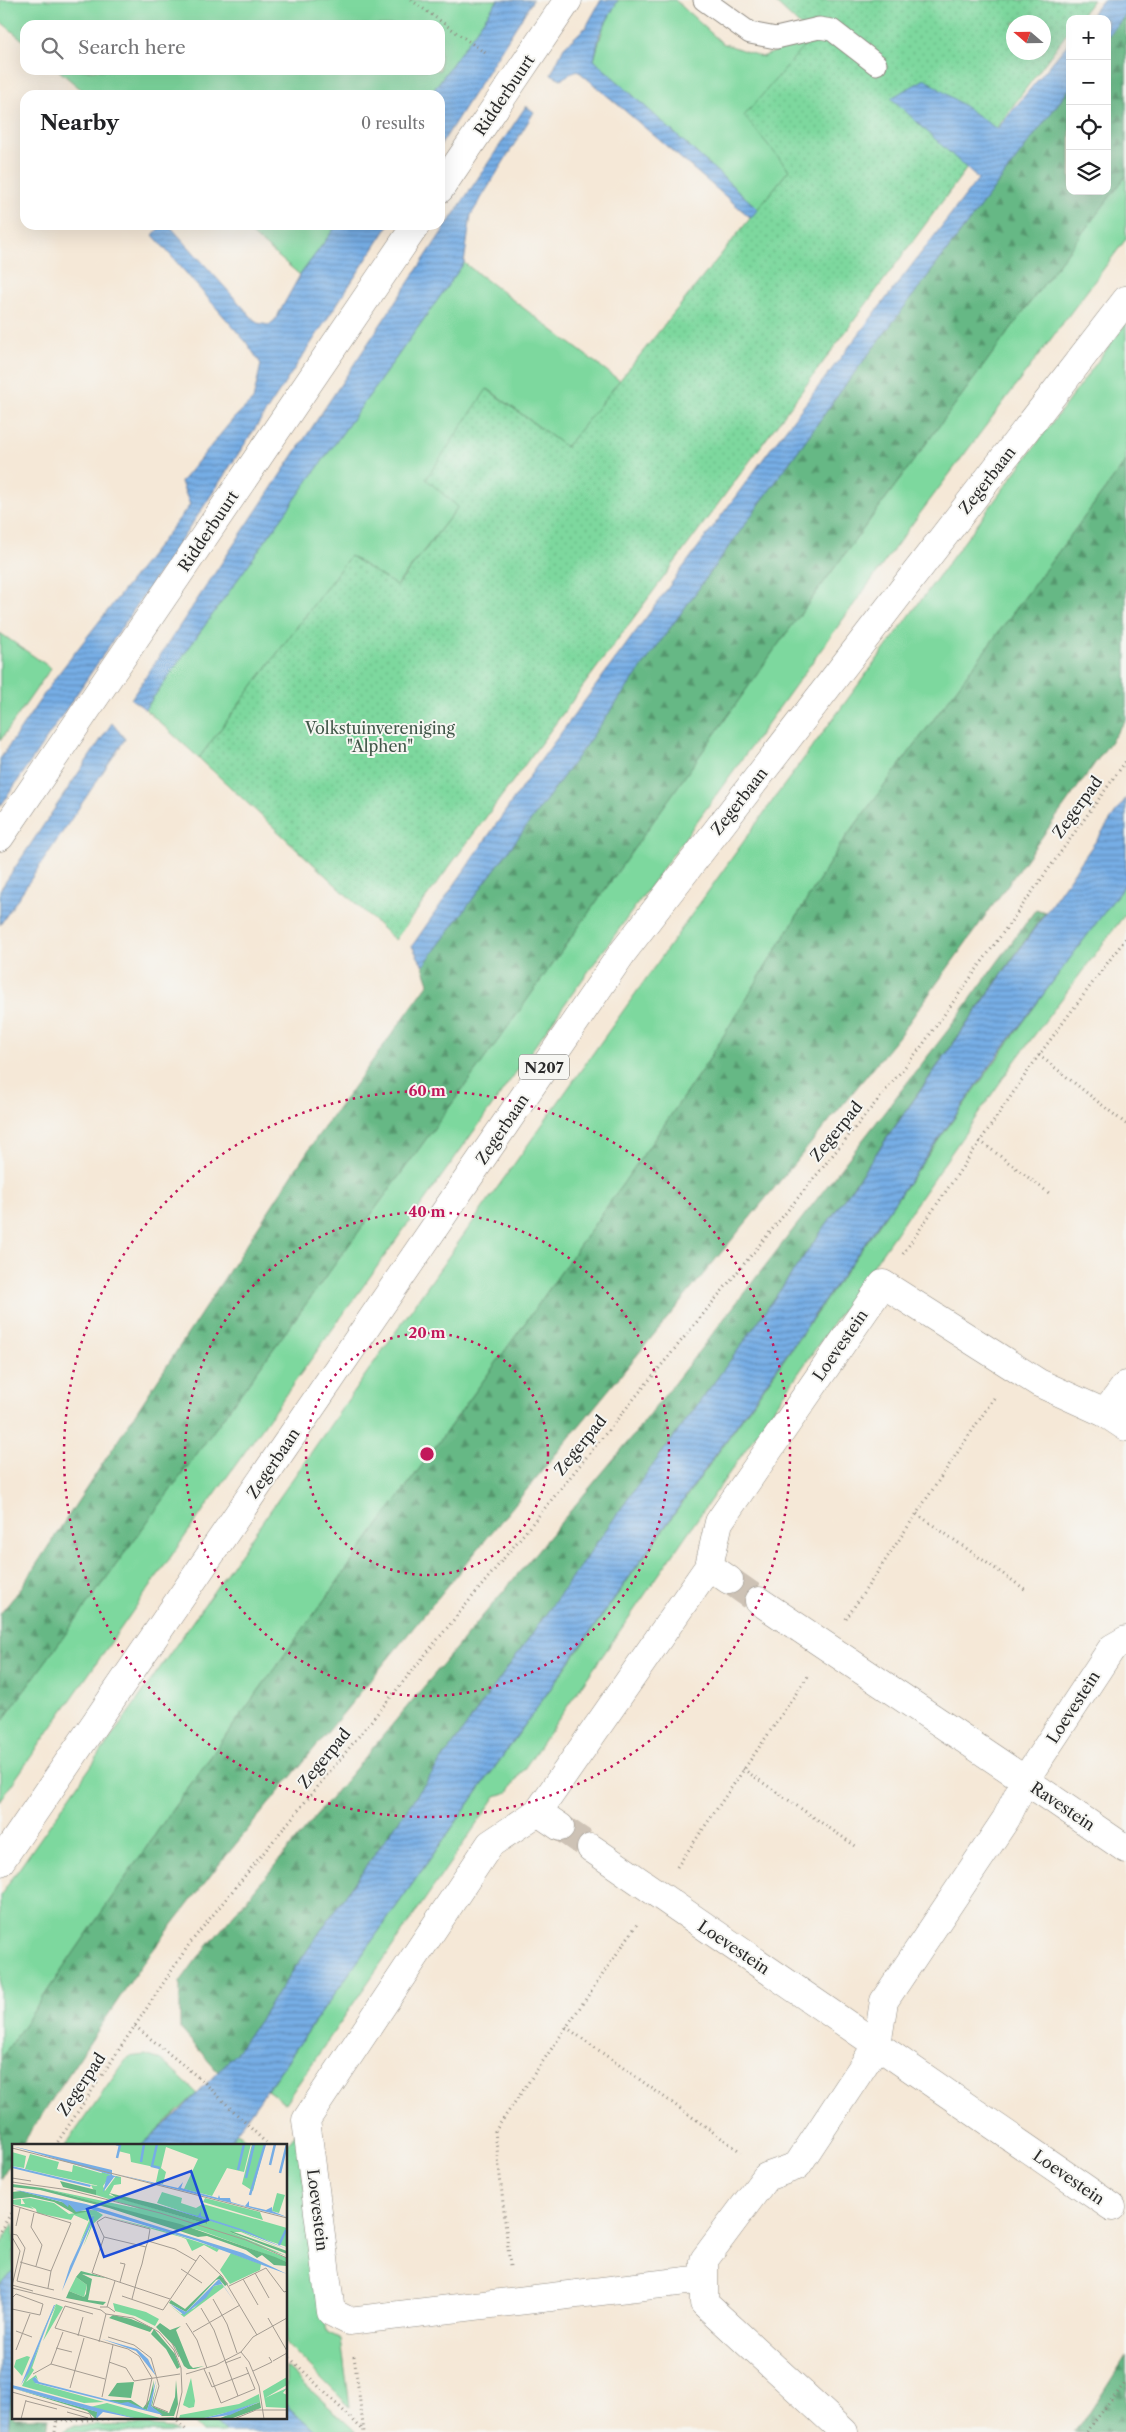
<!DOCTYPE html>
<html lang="en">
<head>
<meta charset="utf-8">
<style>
  body { margin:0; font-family:"Libre Caslon Text",serif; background:#f6f6f6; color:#202124 }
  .controls { position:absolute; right:15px; top:15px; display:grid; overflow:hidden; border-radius:10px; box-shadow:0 5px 20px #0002 }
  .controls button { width:45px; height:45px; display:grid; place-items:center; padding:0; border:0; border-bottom:1px solid #e0e0e0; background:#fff; color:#202124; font:25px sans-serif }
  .compass { position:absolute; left:1006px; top:15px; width:45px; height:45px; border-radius:50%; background:#fff; box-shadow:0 5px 20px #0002; rotate:290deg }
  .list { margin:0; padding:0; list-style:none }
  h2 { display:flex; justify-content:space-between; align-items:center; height:65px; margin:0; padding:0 20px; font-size:21px }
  h2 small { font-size:16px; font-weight:400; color:#757577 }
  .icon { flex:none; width:28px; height:28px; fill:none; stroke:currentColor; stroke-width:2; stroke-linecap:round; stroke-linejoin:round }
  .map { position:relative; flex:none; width:1126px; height:2432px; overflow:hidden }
  .search { position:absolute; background:#fff; box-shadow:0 5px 20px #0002; left:20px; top:20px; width:425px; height:55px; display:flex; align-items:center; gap:12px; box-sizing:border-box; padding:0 18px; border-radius:15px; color:#757577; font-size:19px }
  .panel { position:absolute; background:#fff; box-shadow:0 5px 20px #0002; left:20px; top:90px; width:425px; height:140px; border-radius:15px }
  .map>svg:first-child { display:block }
  .grass { fill:#7dd89e; stroke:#548264 }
  .forest { fill:url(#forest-firs); stroke:#487258 }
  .park { fill:url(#park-dots); stroke:#548264; fill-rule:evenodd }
  .water { fill:url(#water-rules); stroke:#506c88 }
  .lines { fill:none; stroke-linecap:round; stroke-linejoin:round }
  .pedestrian-tunnel { stroke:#cdc2b5; stroke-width:28; stroke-dasharray:28 14; stroke-linecap:butt }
  .service-casing { stroke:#908a81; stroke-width:23 }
  .pedestrian-casing { stroke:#908a81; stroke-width:29 }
  .minor-casing { stroke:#908a81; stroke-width:29 }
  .primary-casing { stroke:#908a81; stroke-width:29 }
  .path { stroke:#908a81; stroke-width:3; stroke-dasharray:1 4; stroke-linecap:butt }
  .service { stroke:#fff; stroke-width:21 }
  .pedestrian { stroke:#fff; stroke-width:28 }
  .minor { stroke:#fff; stroke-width:28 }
  .primary { stroke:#fff; stroke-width:28 }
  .ring { fill:none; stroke:#c2185b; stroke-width:2.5; stroke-dasharray:2.5 5 }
  .labels { text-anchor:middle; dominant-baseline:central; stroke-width:4; stroke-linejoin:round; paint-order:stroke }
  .shield { fill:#f6f6f2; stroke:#686867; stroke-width:1 }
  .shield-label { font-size:15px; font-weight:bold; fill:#2b2b2b }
  .street-label { font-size:16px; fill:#2b2b2b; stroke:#f6f6f2 }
  .park-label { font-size:16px; fill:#405648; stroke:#f6f6f2 }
  .inset-river { fill:none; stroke:#76ade5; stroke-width:2.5 }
  .inset-road { fill:none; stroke:#a49c92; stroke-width:1 }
  .view { fill:#1d4ed8; fill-opacity:0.15; stroke:#1d4ed8; stroke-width:2.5 }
  .inset-edge { fill:none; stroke:#2b2b2b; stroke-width:2.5 }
  .centre { fill:#c2185b; stroke:#f6f6f2; stroke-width:2.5 }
  .ring-label { font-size:15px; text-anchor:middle; font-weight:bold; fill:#c2185b; stroke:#f6f6f2; stroke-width:4; stroke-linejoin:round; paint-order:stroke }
</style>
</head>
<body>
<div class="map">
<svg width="1126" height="2432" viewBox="0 0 1126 2432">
  <defs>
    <pattern id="forest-firs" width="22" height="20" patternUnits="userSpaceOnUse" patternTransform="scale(1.25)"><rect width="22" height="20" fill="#66b885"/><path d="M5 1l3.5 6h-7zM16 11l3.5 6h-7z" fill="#54966d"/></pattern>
    <pattern id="park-dots" width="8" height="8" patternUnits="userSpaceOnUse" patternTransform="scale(1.25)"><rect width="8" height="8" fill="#7dd89e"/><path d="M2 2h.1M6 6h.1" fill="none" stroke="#6cba88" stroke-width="1.8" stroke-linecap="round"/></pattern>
    <pattern id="water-rules" width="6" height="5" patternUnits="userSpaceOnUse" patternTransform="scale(1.25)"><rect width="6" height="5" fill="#76ade5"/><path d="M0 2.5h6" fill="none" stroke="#618dba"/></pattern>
  </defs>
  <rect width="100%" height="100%" fill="#f6f6f2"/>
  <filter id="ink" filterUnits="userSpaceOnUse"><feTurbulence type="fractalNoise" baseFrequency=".02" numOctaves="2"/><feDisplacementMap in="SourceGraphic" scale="10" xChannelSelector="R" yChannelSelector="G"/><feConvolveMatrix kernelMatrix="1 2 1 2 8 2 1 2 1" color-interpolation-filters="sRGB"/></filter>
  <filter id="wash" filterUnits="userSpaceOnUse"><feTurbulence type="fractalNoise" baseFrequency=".0096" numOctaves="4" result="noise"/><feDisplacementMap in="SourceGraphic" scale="20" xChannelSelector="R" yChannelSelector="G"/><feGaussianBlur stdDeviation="1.12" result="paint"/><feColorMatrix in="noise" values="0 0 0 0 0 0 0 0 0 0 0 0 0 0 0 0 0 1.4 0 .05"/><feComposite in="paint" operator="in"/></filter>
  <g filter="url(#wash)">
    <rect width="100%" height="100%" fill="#f5e8d7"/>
    <g class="grass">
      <path d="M 0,0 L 498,0 L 430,95 L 88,95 L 58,70 L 440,70 L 440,25 L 25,25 L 25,42 L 0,21 Z"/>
      <path d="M 618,0 L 675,0 L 722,43 L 762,57 L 812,37 L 789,170 L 758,209 L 594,60 L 603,28 Z"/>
      <path d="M 1126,176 L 1126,239 L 912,524 L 559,1012 L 207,1505 L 0,1801 L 0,1724 L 515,1017 L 777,646 L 1057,266 Z"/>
      <path d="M 241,225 L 337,225 L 300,275 Z"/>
      <path d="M 464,263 L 620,381 L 566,447 L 488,389 L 458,507 L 396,586 L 350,556 L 199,758 L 145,709 Z"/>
      <path d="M 1126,323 L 1126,461 L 841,844 L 708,1061 L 655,1138 L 533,1312 L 172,1810 L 0,2060 L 0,1896 L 453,1250 L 776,796 Z"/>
      <path d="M 0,633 L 51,668 L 0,741 Z"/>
      <path d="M 1126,883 L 1126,913 L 1015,1061 L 508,1792 L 496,1796 L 285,2103 L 267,2090 C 414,1881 562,1673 710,1464 C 848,1270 983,1073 1126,883 Z"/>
      <path d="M 145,2055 L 161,2060 L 197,2093 L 141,2146 L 65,2146 L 128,2057 Z"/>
      <path d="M 296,2132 L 327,2332 L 341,2339 L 350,2407 L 286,2343 L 286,2147 Z"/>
      <path d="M 236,2133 L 255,2145 L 256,2146 L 227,2146 Z"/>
      <path d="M 14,2223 L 14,2269 L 0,2286 L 0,2245 Z"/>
      <path d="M 286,2367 L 356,2432 L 316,2432 L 286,2404 Z"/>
      <path d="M 189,2418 L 211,2418 L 226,2432 L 203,2432 Z"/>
      <path d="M 145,2425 L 170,2428 L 177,2432 L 62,2432 L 73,2426 Z"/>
    </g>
    <g class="forest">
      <path d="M 1126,14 L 1126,176 L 1057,266 L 777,646 L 515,1017 L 0,1724 L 0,1614 L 19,1591 L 315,1140 L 429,983 L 423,966 L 552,792 L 846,384 L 1070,88 L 1070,191 L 1107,191 L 1107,38 Z"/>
      <path d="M 1126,461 L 1126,720 L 899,1036 L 217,1867 L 140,1967 L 21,2146 L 14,2146 L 14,2157 L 0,2179 L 0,2060 L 172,1810 L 533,1312 L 655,1138 L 708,1061 L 841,844 Z"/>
      <path d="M 1036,909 L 1045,912 L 741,1346 L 633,1492 L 347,1893 L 236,2053 L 218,2072 L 180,2028 L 180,1982 L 196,1960 L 637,1431 L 948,1030 Z"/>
      <path d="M 1126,2356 L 1126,2427 L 1123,2432 L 1074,2432 L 1090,2413 Z"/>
      <path d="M 14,2359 L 14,2418 L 49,2418 L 47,2432 L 8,2432 Z"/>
    </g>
    <path class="park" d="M 773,0 L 1093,0 L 1078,19 L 1070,19 L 1070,29 L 395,940 L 199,758 L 350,556 L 397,586 L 458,507 L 426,479 L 487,389 L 566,447 L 789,170 L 744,116 L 812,37 ZM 1014,22 L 1044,22 L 1044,52 L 1014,52 Z"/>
    <g class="water">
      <path d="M 498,0 L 533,0 L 440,146 L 440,95 L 430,95 Z"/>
      <path d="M 601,0 L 618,0 L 600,33 L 594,60 L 758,209 L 751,218 L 577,70 L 561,79 L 551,74 L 564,47 L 586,27 Z"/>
      <path d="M 1103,0 L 1126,0 L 1126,14 L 1107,38 L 1107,19 L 1088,19 Z"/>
      <path d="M 1070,41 L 1070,88 L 846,384 L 552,792 L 423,966 L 412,946 L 538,764 L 772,447 L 978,179 L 891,98 L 925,79 L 997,129 Z"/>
      <path d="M 526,106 L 534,112 L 471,215 L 464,263 L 145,709 L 131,699 Z"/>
      <path d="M 162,225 L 169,225 L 257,323 L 269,325 L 275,320 L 300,275 L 337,225 L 389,225 L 200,512 L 0,807 L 0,759 L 55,678 L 190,505 L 181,482 L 234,418 L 253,400 L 261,364 L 246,342 L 153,235 Z"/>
      <path d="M 112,723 L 125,739 L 0,925 L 0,890 Z"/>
      <path d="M 1126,798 L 1126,883 L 998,1055 L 227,2146 L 141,2146 L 178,2113 L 236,2053 L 347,1893 L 633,1492 L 741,1346 Z"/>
      <path d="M 14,2269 L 14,2359 L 8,2432 L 0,2432 L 0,2286 Z"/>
      <path d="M 286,2404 L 316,2432 L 226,2432 L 211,2418 L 286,2418 Z"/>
    </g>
  </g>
  <g filter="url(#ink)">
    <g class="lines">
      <g class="pedestrian-tunnel">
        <path d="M 729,1580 L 759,1601"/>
        <path d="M 560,1827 L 591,1848"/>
      </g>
      <g class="service-casing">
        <path id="service" d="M 704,0 L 750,33 L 776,38 L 819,28 L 832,30 L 876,64"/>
      </g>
      <g class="pedestrian-casing">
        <g id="pedestrian">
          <path d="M 709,1566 L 729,1580"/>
          <path d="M 759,1601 L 1025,1780"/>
          <path d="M 538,1812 L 560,1827"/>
          <path d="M 591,1848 L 877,2045"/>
        </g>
      </g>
      <g class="minor-casing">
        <g id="minor">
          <path d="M 440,189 L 568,0"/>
          <path d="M 0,837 L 416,225"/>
          <path d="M 1105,1413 L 1126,1385"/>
          <path d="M 1025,1780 L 1126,1849"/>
          <path d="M 877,2045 L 1112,2207"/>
          <path d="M 703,2279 L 349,2321 L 331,2312 L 306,2120 L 490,1844 L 538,1812 L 709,1566 L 719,1522 L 883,1284 L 1039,1383 L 1105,1413 L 1126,1427"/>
          <path d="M 844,2432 L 704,2303 L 704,2260 L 766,2177 L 797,2166 L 877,2045 L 884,2001 L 1006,1819 L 1025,1780 L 1112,1648 L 1126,1640"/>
        </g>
      </g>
      <g class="primary-casing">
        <path id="primary" d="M 0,1862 L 623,952 L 1126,300"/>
      </g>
      <g class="path">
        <path d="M 411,0 L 488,55"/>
        <path d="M 1039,1055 L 1126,1124"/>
        <path d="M 980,1141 L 1049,1193"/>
        <path d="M 903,1254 L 1039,1055 L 1126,938"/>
        <path d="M 917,1514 L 1026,1590"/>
        <path d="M 846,1619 L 996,1395"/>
        <path d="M 743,1769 L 857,1847"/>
        <path d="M 677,1867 L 808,1676"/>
        <path d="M 135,2026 L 204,2082 L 269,2146"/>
        <path d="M 566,2027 L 741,2152"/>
        <path d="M 55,2146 L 190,1943 L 921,1047 L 1126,761"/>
        <path d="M 0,2231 L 14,2209"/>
        <path d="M 510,2266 L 495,2131 L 638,1923"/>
        <path d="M 286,2354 L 363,2430"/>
        <path d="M 354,2356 L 364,2432"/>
        <path d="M 174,2418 L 188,2432"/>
        <path d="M 57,2421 L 138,2418"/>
        <path d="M 55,2432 L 57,2418"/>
        <path d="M 1086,2432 L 1126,2382"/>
      </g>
      <use href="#service" class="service"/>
      <use href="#pedestrian" class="pedestrian"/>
      <use href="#minor" class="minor"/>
      <use href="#primary" class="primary"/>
    </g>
  </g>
  <g class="ring">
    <circle cx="427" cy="1454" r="121"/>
    <circle cx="427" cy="1454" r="242"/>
    <circle cx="427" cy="1454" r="363"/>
  </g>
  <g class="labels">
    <rect class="shield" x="519" y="1054.5" width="50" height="25" rx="4"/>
    <g class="shield-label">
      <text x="544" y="1067">N207</text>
    </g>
    <g class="street-label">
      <text transform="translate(504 95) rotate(-56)">Ridderbuurt</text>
      <text transform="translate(987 480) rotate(-52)">Zegerbaan</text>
      <text transform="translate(208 531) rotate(-56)">Ridderbuurt</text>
      <text transform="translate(739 801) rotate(-52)">Zegerbaan</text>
      <text transform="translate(1077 807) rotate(-54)">Zegerpad</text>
      <text transform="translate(502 1129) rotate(-56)">Zegerbaan</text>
      <text transform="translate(836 1131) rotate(-51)">Zegerpad</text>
      <text transform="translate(840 1345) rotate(-55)">Loevestein</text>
      <text transform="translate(580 1445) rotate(-51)">Zegerpad</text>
      <text transform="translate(273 1463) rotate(-56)">Zegerbaan</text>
      <text transform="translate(1073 1707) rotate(-57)">Loevestein</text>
      <text transform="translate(324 1758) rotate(-51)">Zegerpad</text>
      <text transform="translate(1063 1806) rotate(34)">Ravestein</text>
      <text transform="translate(734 1947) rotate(34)">Loevestein</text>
      <text transform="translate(81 2084) rotate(-56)">Zegerpad</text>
      <text transform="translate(1069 2177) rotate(35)">Loevestein</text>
      <text transform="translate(318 2210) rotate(83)">Loevestein</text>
    </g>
    <g class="park-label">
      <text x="380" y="728">Volkstuinvereniging<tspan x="380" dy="18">"Alphen"</tspan></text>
    </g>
  </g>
  <g transform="translate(12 2144)">
    <rect width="275" height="275" fill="#f5e8d7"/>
    <path d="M 108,0 L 239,0 L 232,28 L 215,24 L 200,52 L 172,45 L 186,15 L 154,3 L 149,24 L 154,28 L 151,40 L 144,38 L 147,24 L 119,18 L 118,10 L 106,7 ZM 240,0 L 253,0 L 241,47 L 230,40 ZM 90,28 L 99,31 L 91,42 L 93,47 L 104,32 L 100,31 L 109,33 L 109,40 L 102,41 L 97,51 L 195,80 L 196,76 L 227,86 L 275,107 L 229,88 L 218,88 L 275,112 L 84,51 L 79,41 L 85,42 ZM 30,44 L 133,66 L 234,98 L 275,114 L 275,118 L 190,87 ZM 265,49 L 273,51 L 267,69 L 260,67 ZM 18,54 L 42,59 L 57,70 L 83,66 L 91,71 L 81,80 L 71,103 L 82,73 L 67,101 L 79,72 L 83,71 L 78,72 L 76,77 L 62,71 L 59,76 L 25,69 L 24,65 L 18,62 L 22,65 L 0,60 L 0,56 L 9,55 L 9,60 L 13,60 L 10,55 ZM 193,54 L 248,68 L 251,76 L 191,58 ZM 93,72 L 149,86 L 217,108 L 207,105 L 205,108 L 192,101 L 180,107 L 174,95 L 169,93 ZM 64,133 L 75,141 L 72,153 L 57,147 ZM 210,140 L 212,143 L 172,173 L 156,160 L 169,170 L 182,164 L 202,142 ZM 101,159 L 134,168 L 147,175 L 143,182 L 123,172 L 103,167 ZM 44,160 L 51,163 L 31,197 L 44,162 L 27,195 ZM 29,198 L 20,224 L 22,226 L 14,238 L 24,231 L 26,236 L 23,233 L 23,239 L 92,258 L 72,259 L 10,242 ZM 15,212 L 18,213 L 10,232 L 2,223 L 4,216 ZM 275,233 L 275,241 L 253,254 L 275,244 L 271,249 L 275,251 L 275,264 L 254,263 L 251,247 ZM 179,234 L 183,257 L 182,263 L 177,264 L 171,261 ZM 247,250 L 248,258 L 217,268 L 188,275 L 167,275 L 168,271 L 227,260 ZM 95,259 L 148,274 L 162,273 L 161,275 L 126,275 L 78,263 Z" fill="#7dd89e"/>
    <path d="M 48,37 L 84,46 L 84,51 L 51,43 ZM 0,40 L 30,44 L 168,80 L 263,113 L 275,118 L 275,122 L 262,121 L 250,111 L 245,114 L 234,106 L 195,92 L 186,93 L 97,64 L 28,46 L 0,43 ZM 9,47 L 57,60 L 66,67 L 83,66 L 63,70 L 42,58 L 19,53 L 0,55 L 0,48 ZM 97,49 L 144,60 L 196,76 L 195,80 L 105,54 ZM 219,87 L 275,107 L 275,110 L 218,88 ZM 69,127 L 99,135 L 70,130 L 80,135 L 76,156 L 94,158 L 91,161 L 54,154 L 57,147 L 72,153 L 74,150 L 75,141 L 64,133 ZM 208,131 L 216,140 L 213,142 L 207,135 L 204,136 L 174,168 L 157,159 L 159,156 L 173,165 ZM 101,171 L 119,175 L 141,184 L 138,188 L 97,174 ZM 148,179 L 158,186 L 169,182 L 164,186 L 178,221 L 181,224 L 192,222 L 183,225 L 176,225 L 172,222 L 163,203 L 144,183 ZM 142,185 L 163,210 L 168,223 L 165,225 L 154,205 L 139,190 ZM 142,236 L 141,248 L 135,266 L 94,256 L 119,256 L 131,264 L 137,256 ZM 164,236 L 166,260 L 162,272 L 150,272 L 139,262 L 146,237 L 140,262 L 157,269 L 163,253 ZM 122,238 L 119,254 L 96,252 L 105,239 ZM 0,244 L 86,268 L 84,275 L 75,267 ZM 248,258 L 249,264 L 221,274 L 206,275 Z" fill="#66b885"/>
    <path d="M 0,8 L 14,12 L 12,24 L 0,22 ZM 18,10 L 47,18 L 45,25 L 60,28 L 61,21 L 92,30 L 87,42 L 13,25 ZM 150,48 L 170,54 L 169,59 L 184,64 L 191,60 L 275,84 L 275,103 L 145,59 ZM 219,109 L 249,120 L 248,126 L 218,140 L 208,126 Z" fill="#7dd89e"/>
    <path d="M 0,2 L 100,26 L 100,31 L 108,34 L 102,33 L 91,48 L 95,32 L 99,31 ZM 0,22 L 79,41 L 78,43 L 0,24 ZM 104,30 L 166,44 L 171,38 L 169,44 L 206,54 L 207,51 L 208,54 L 218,54 L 219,58 L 233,62 L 237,57 L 237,62 L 254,66 L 260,63 L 260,67 L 275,73 ZM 0,45 L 74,60 L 231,109 L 275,130 L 185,97 L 78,65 L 64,68 L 57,60 L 56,63 L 50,58 ZM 144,60 L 186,72 L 189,67 L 189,72 L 232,86 L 275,105 L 227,86 ZM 81,72 L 82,74 L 50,147 L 58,122 ZM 207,135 L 224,160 L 210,140 L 202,142 L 194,154 L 172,171 L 158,160 L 174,168 ZM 43,161 L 17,228 L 9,241 L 42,161 ZM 90,195 L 125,205 L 136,215 L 144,232 L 124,207 ZM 23,233 L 27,238 L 109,259 L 116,258 L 135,266 L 144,236 L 139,262 L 151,271 L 23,239 L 20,235 ZM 0,241 L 8,243 L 126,275 L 91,268 L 84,275 L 85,268 L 0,244 ZM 247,258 L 218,271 L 188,275 L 209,270 Z" fill="#76ade5"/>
    <path class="inset-river" d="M 104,0 L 108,1 L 105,14M 145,0 L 140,22 L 148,24M 129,18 L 132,0M 258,21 L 263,0M 226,26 L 232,0M 268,29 L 275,0M 234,34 L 242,0M 238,51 L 253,0M 267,101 L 274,86"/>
    <path class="inset-road" d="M 0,4 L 275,74M 0,34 L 19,37M 0,38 L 57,46 L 148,69 L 234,96 L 275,114M 0,61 L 59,79 L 39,127 L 36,144M 22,69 L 19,83 L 30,101 L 24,122M 4,82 L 8,64M 0,90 L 5,91 L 13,104 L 5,137 L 42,146M 0,93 L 8,107 L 0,142M 92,93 L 80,129 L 158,155M 136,97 L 163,105 L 184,117M 8,118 L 39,127M 108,119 L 113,120 L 108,138M 169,125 L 190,139M 243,129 L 257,154M 231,135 L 246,161M 0,141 L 21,147M 217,142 L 254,124 L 272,148 L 275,147M 0,144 L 89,166 L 94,170 L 121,174 L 147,188 L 162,206 L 169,224 L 170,248 L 164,275M 110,152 L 151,166 L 188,111 L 210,132 L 245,191M 0,154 L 4,150 L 31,160 L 28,171 L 0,165M 120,155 L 126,132 L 130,120 L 132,111 L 134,103 L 136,97 L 138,85 L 93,73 L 85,78 L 92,93 L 134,103M 201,155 L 215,180 L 225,209M 88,163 L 96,163 L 103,168M 95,163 L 103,137M 189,164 L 202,186 L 226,252M 81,170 L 53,162 L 43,184 L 116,205 L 127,212 L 140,234 L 134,263M 256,174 L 275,207M 174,179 L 185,196 L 195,224M 4,187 L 20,193M 181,188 L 228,161M 66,192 L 71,173M 96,193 L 122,201 L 139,214 L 147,242 L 141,262 L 156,268M 87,198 L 94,170M 160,199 L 167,213M 44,204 L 60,208M 4,206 L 18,170M 229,208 L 237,218 L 247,242 L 252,275M 261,217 L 275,209M 97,218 L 114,224 L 122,237 L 168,230M 213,219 L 229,213M 39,220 L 51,188M 192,225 L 200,243 L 237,229M 241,227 L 260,218 L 257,213M 197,228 L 209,259 L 243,245 L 234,223M 21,230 L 39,220 L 93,235M 174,230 L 204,221 L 229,208 L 241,193 L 275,174M 58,244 L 72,194M 0,248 L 78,270 L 80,275M 90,253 L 101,201M 14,257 L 45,265M 55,268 L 76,274M 9,275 L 14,256M 222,275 L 244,266 L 275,266"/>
    <path class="view" d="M 179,27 L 196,76 L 92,113 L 75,65 Z"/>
    <rect width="275" height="275" class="inset-edge"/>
  </g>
  <circle cx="427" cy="1454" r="8" class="centre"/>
  <g class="ring-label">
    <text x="427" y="1096">60 m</text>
    <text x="427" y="1217">40 m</text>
    <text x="427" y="1338">20 m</text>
  </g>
</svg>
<div class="controls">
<button>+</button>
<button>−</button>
<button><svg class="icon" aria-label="locate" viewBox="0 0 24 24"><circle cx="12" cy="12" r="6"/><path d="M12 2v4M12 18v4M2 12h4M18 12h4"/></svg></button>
<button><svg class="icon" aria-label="layers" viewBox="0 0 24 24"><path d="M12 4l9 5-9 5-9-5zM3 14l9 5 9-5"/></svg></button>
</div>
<svg class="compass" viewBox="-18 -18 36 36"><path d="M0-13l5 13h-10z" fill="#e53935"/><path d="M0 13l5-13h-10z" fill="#757577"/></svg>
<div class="search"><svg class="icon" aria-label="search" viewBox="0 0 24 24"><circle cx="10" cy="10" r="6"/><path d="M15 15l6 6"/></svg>Search here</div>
<section class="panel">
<h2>Nearby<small>0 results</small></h2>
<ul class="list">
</ul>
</section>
</div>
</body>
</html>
